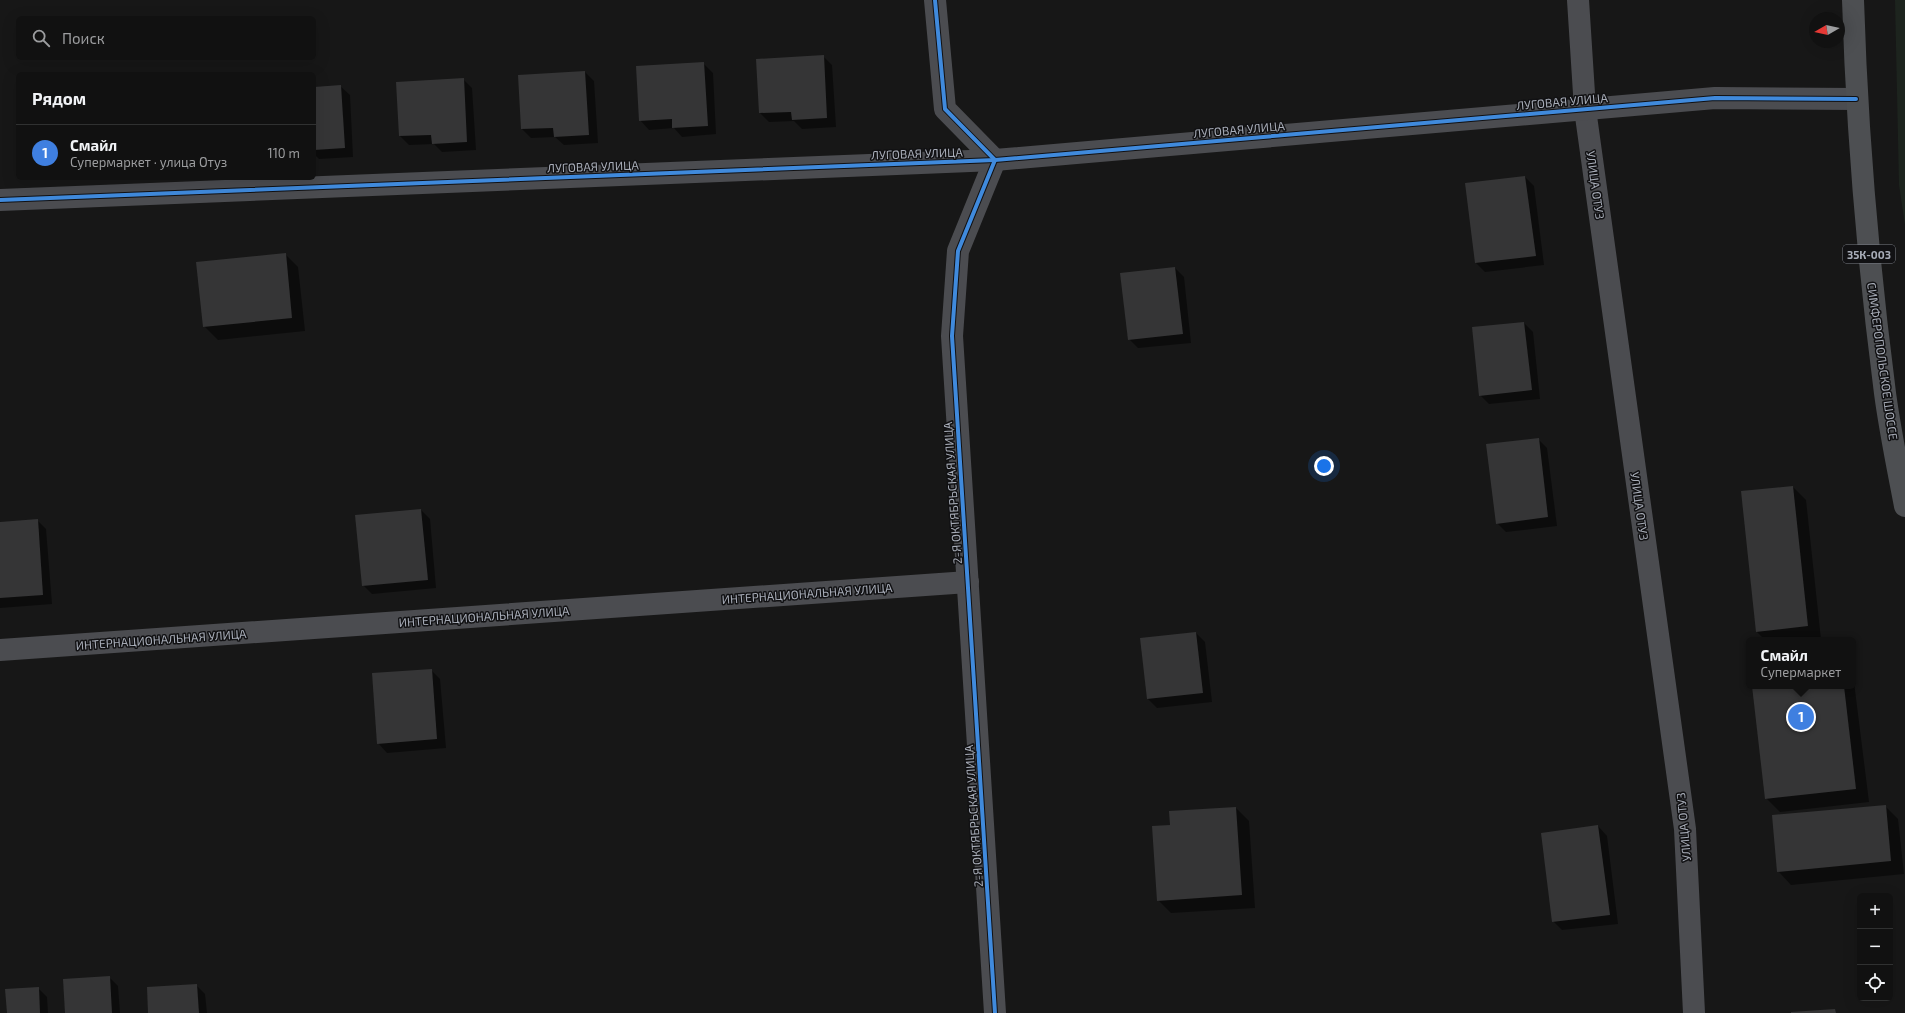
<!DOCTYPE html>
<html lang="ru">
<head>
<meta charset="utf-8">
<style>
  body { margin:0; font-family:"Exo 2",sans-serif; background:#1a1a1a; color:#f1f3f6 }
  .controls { position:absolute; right:12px; bottom:12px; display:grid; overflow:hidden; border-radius:6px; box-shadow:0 4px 16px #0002 }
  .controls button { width:36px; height:36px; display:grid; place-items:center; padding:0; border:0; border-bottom:1px solid #303131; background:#111; color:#f1f3f6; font:20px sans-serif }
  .compass { position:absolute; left:1809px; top:12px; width:36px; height:36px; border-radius:50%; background:#111; box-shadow:0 4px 16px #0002; rotate:261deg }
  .you { position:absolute; left:1324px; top:466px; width:14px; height:14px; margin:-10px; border:3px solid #fff; border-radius:50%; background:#1a73e8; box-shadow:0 0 0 6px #1a73e833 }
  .badge { display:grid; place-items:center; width:26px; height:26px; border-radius:50%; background:#7c3aed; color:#fff; font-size:13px; font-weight:700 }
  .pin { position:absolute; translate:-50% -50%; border:2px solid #fff; box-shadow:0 1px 4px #0006 }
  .popup { position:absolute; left:1746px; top:637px; width:110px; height:52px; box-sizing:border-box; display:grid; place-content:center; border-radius:6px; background:#111; filter:drop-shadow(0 1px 3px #0005); font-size:13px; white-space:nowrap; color:#9c9d9f }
  .popup b { font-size:15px; color:#f1f3f6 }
  .popup::after { content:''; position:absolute; left:50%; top:100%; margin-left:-8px; border:8px solid transparent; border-top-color:#111 }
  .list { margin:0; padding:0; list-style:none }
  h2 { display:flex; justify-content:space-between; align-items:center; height:52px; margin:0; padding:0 16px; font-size:17px }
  h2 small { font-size:13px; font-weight:400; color:#9c9d9f }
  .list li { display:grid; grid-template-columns:26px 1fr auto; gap:12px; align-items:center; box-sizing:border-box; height:56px; padding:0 16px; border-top:1px solid #303131 }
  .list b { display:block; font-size:15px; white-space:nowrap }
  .list p { margin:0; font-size:13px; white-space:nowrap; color:#9c9d9f }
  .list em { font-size:13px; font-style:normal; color:#9c9d9f }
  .icon { flex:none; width:22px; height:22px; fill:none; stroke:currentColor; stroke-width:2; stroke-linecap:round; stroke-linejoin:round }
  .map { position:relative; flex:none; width:1905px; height:1013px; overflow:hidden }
  .search { position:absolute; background:#111; box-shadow:0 4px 16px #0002; left:16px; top:16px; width:300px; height:44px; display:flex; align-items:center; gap:10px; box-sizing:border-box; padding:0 14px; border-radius:6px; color:#9c9d9f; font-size:15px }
  .panel { position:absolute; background:#111; box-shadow:0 4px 16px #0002; left:16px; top:72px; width:300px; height:108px; border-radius:6px }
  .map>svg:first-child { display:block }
  .green { fill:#1d241e }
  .shadow { fill:#0007 }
  .building { fill:#353536 }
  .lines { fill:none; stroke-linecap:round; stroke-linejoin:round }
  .minor { stroke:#4b4c50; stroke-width:22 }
  .primary { stroke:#4d4f52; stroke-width:22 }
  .cycleway-casing { stroke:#111113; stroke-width:6 }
  .cycleway { stroke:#408adc; stroke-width:4 }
  .labels { text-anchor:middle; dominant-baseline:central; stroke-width:3; stroke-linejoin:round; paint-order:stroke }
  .shield { fill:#111113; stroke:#7b7e86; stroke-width:1 }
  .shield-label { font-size:11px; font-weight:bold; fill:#a8adb8 }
  .street-label { font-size:12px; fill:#a8adb8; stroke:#111113 }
</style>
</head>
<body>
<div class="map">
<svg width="1905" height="1013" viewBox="0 0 1905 1013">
  <rect width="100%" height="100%" fill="#171717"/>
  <path class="green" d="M 1895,0 L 1905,0 L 1905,225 L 1899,185 Z"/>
  <g class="shadow">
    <path d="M 823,56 L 832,65 L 836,127 L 802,129 L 794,121 L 769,122 L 760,113 Z"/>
    <path d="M 703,63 L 713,73 L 716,134 L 682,137 L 674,128 L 649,130 L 640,120 Z"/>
    <path d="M 585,72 L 594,81 L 598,143 L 564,145 L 555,137 L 531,138 L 522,129 Z"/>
    <path d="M 463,79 L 472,88 L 476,150 L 442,152 L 434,144 L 409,145 L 400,136 L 397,83 Z"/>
    <path d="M 340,86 L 350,95 L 353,157 L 319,159 L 314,154 L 314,88 Z"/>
    <path d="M 1525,177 L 1534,186 L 1544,265 L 1485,272 L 1476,263 L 1466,184 Z"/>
    <path d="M 285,254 L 298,267 L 305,331 L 218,340 L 204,326 Z"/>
    <path d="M 1175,268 L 1184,277 L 1191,343 L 1138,348 L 1129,339 Z"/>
    <path d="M 1524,323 L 1533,332 L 1540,399 L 1489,404 L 1480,395 Z"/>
    <path d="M 1538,439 L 1547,448 L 1557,526 L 1506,532 L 1497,523 Z"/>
    <path d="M 1793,487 L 1806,500 L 1821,639 L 1765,640 L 1757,632 Z"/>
    <path d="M 421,510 L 430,519 L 436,588 L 372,594 L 363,585 Z"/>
    <path d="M 37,520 L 46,529 L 52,604 L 0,608 L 0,523 Z"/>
    <path d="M 1196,633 L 1205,642 L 1212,702 L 1157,708 L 1148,699 Z"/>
    <path d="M 431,670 L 440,679 L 446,748 L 387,753 L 378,743 Z"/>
    <path d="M 1853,674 L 1869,802 L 1780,812 L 1766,798 L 1753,686 L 1853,686 Z"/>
    <path d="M 1885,806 L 1898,819 L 1904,874 L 1791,885 L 1778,871 Z"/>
    <path d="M 1236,808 L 1249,821 L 1255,908 L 1171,913 L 1158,900 L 1171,826 Z"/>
    <path d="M 1598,826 L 1607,836 L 1618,924 L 1562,930 L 1553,921 Z"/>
    <path d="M 109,977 L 118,986 L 120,1013 L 66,1013 Z"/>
    <path d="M 196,985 L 205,994 L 207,1013 L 149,1013 Z"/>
    <path d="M 38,988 L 47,997 L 48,1013 L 8,1013 Z"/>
  </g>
  <g class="building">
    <path d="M 824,55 L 827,118 L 792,120 L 791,112 L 759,113 L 756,59 Z"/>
    <path d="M 704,62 L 708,126 L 672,128 L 672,119 L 639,121 L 636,66 Z"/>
    <path d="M 585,71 L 589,135 L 554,137 L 553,128 L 521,129 L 518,75 Z"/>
    <path d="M 464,78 L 467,142 L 432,144 L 431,135 L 399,136 L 396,82 Z"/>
    <path d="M 341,85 L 345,148 L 314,150 L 314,87 Z"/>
    <path d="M 1525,176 L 1536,256 L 1475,263 L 1465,183 Z"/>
    <path d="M 286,253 L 292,318 L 203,327 L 196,262 Z"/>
    <path d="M 1175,267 L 1183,334 L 1128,340 L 1120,273 Z"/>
    <path d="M 1524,322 L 1532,390 L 1479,396 L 1472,327 Z"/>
    <path d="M 1539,438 L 1548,517 L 1496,524 L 1486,444 Z"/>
    <path d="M 1793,486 L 1808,626 L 1756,632 L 1741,491 Z"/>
    <path d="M 421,509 L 428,580 L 362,586 L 355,515 Z"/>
    <path d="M 38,519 L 43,595 L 0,598 L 0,522 Z"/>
    <path d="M 1196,632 L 1203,693 L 1147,699 L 1140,638 Z"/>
    <path d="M 432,669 L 437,739 L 377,744 L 372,673 Z"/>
    <path d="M 1752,686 L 1844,686 L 1856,789 L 1765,799 Z"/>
    <path d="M 1886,805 L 1891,861 L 1777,872 L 1772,815 Z"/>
    <path d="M 1236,807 L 1242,895 L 1157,901 L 1152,826 L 1170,825 L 1169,811 Z"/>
    <path d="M 1598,825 L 1610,915 L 1552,922 L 1541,833 Z"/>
    <path d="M 110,976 L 112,1013 L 65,1013 L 63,979 Z"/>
    <path d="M 197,984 L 199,1013 L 148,1013 L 147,987 Z"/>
    <path d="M 39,987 L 40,1013 L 7,1013 L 5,989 Z"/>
    <path d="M 1835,1009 L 1836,1013 L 1791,1013 L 1791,1012 Z"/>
  </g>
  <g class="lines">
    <g class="minor">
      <path d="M 935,0 L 945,109 L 995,160 L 958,251 L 952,336 L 995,1013"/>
      <path d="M 1578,0 L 1585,109 L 1685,829 L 1694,1013"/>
      <path d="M 0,200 L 995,160 L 1715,98 L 1856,99"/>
      <path d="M 0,650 L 968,582"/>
    </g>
    <path class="primary" d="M 1853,0 C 1857,132 1868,262 1885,393 C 1890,431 1898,469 1905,506"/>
    <g class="cycleway-casing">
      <g id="cycleway">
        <path d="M 935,0 L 945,109 L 995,160 L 958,251 L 952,336 L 995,1013"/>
        <path d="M 0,200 L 995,160 L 1715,98 L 1856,99"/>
      </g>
    </g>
    <use href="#cycleway" class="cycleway"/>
  </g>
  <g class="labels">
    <rect class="shield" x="1843" y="245" width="52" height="18" rx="3"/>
    <g class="shield-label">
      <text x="1869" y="254">35К-003</text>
    </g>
    <g class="street-label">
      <text transform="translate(1562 101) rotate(-5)">ЛУГОВАЯ УЛИЦА</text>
      <text transform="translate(1239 129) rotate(-5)">ЛУГОВАЯ УЛИЦА</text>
      <text transform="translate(917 153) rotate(-2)">ЛУГОВАЯ УЛИЦА</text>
      <text transform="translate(593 166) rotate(-2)">ЛУГОВАЯ УЛИЦА</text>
      <text transform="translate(1596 185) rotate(82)">УЛИЦА ОТУЗ</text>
      <text transform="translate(1883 361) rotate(82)">СИМФЕРОПОЛЬСКОЕ ШОССЕ</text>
      <text transform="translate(952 493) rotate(-94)">2-Я ОКТЯБРЬСКАЯ УЛИЦА</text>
      <text transform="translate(1640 506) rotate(82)">УЛИЦА ОТУЗ</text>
      <text transform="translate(807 593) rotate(-4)">ИНТЕРНАЦИОНАЛЬНАЯ УЛИЦА</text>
      <text transform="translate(484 616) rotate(-4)">ИНТЕРНАЦИОНАЛЬНАЯ УЛИЦА</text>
      <text transform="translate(161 639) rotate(-4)">ИНТЕРНАЦИОНАЛЬНАЯ УЛИЦА</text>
      <text transform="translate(973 816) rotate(-94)">2-Я ОКТЯБРЬСКАЯ УЛИЦА</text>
      <text transform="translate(1683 827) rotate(-95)">УЛИЦА ОТУЗ</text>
    </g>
  </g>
</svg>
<div class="controls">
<button>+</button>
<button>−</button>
<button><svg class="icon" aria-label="locate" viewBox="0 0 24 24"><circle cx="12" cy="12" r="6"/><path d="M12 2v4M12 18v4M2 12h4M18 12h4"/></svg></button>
</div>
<svg class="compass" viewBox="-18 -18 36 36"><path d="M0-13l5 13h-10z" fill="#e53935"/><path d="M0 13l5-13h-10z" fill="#9c9d9f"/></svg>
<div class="you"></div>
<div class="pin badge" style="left:1801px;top:717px;background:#3f7fe0">1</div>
<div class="popup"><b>Смайл</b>Супермаркет</div>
<div class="search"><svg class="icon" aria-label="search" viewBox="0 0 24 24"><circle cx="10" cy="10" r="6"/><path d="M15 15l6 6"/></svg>Поиск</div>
<section class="panel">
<h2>Рядом<small></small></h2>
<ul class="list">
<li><span class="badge" style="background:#3f7fe0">1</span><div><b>Смайл</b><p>Супермаркет · улица Отуз</p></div><em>110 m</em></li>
</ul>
</section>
</div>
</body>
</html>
